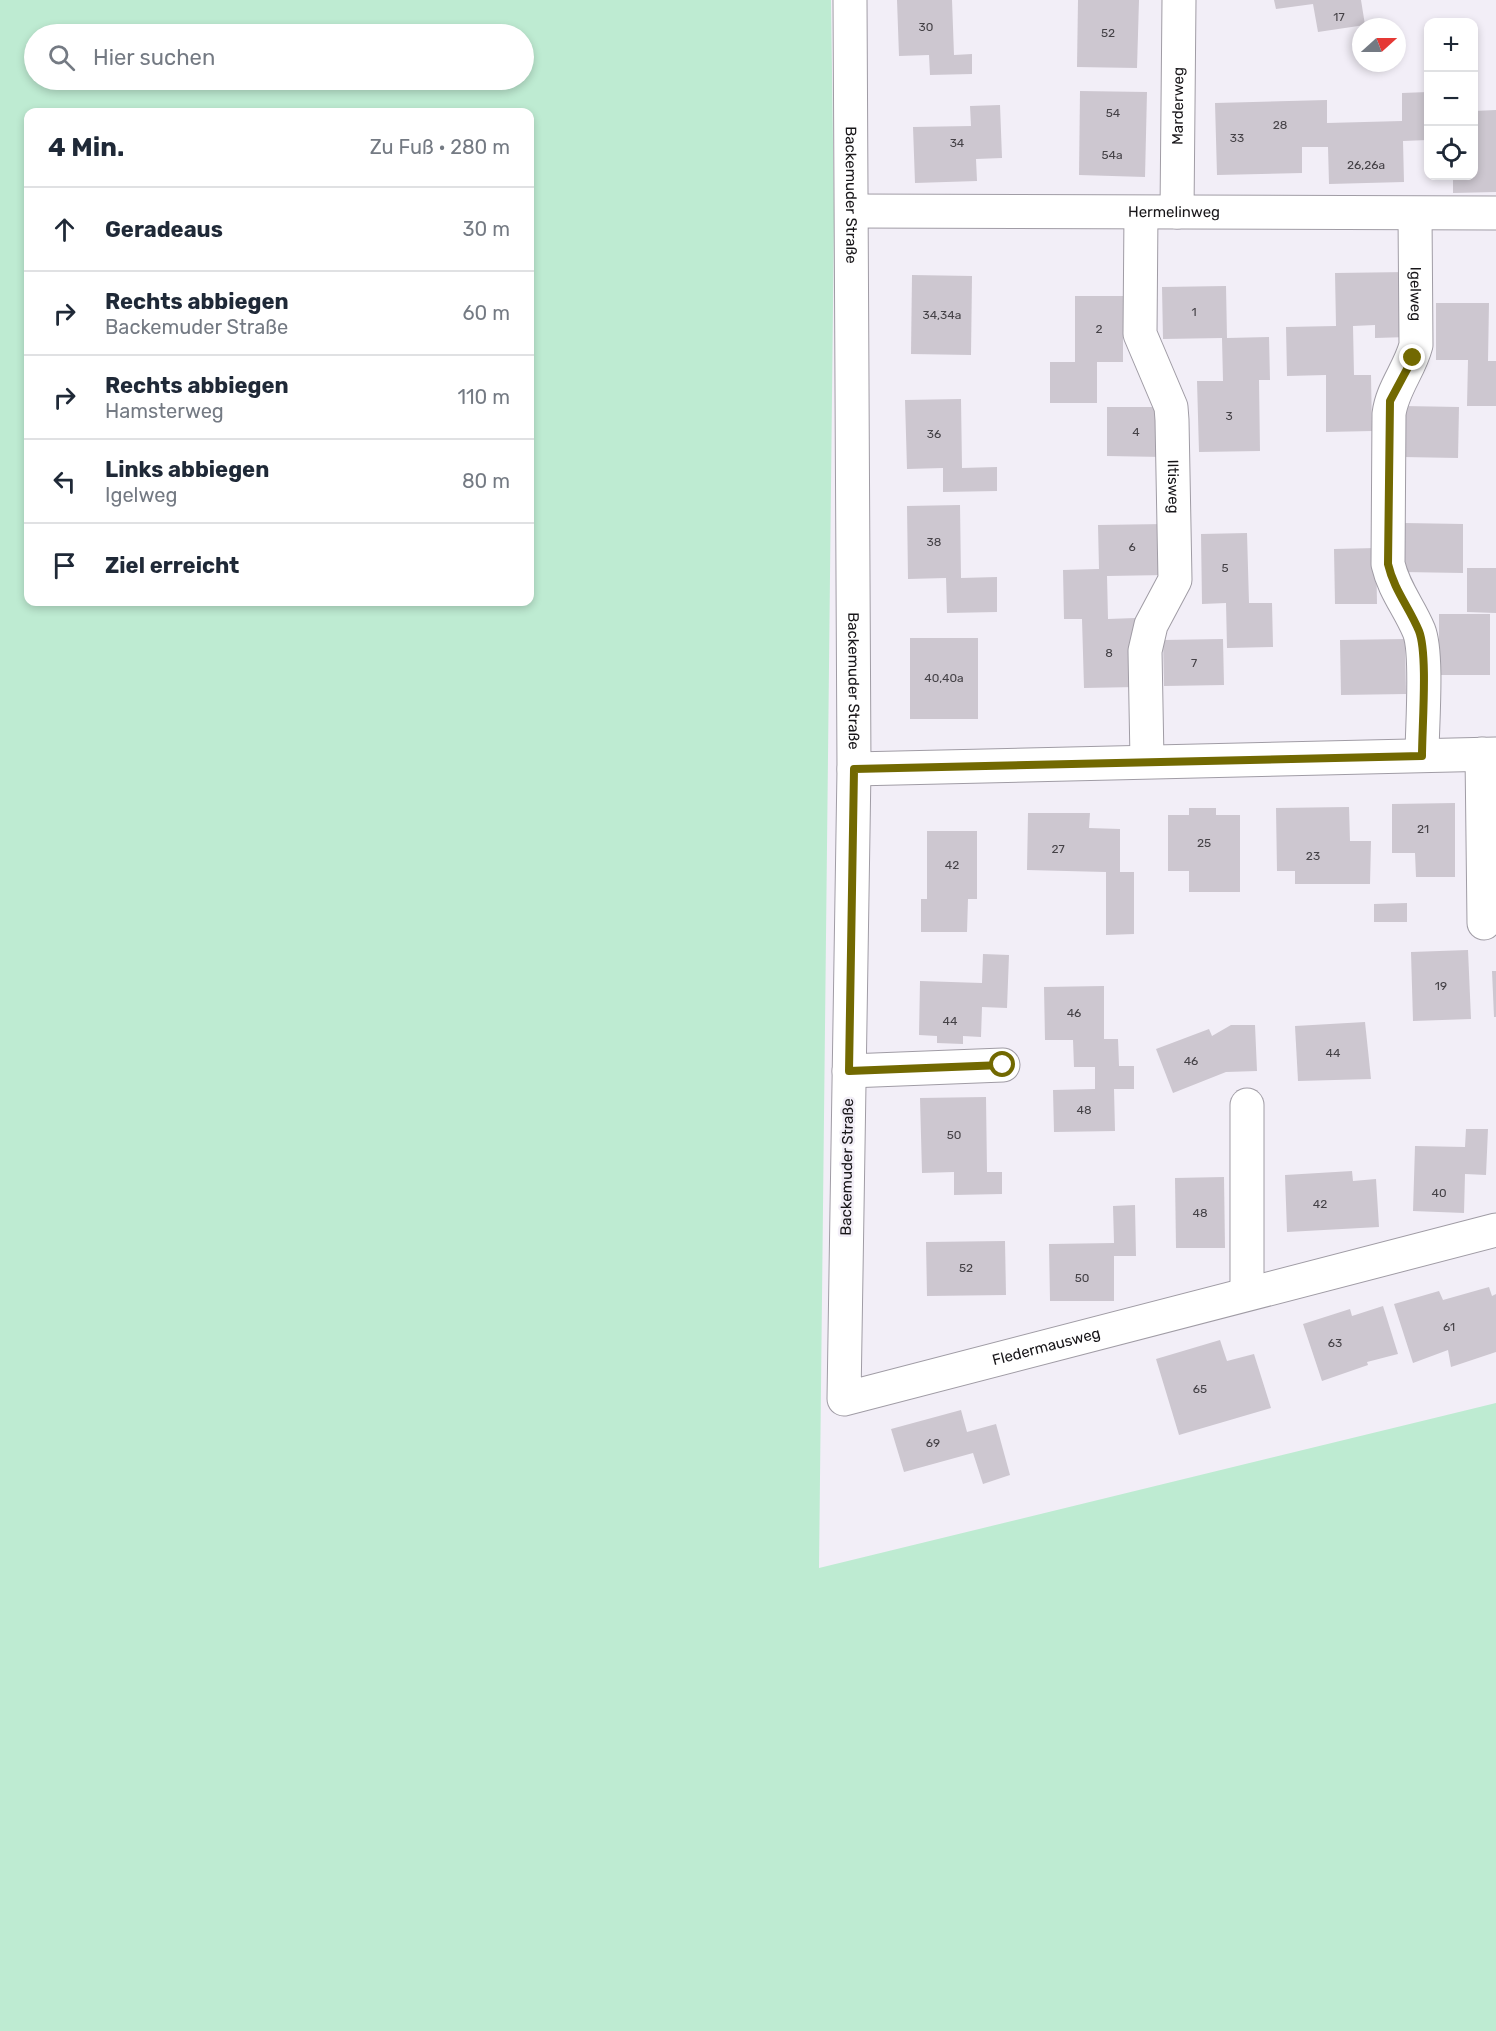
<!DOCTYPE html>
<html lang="de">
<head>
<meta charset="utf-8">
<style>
  body { margin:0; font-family:Rubik,sans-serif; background:#f6f6f7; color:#1f2937 }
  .controls { position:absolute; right:18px; top:18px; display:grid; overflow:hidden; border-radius:12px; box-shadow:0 3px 9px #0003 }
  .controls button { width:54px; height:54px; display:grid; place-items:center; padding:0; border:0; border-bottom:2px solid #e0e1e3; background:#fff; color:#1f2937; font:30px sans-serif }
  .compass { position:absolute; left:1352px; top:18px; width:54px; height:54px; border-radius:50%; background:#fff; box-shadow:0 3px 9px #0003; rotate:69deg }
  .stop { position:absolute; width:18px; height:18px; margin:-14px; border:4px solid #726901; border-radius:50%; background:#fff }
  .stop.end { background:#726901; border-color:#fff; box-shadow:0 2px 6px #0008 }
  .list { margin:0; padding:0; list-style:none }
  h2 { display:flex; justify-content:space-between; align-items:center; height:78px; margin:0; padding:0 24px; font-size:26px }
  h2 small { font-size:20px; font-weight:400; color:#747a83 }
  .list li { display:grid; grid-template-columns:39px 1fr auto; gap:18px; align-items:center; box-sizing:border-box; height:84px; padding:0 24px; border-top:2px solid #e0e1e3 }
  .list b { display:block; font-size:22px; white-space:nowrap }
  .list p { margin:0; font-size:20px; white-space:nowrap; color:#747a83 }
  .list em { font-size:20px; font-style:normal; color:#747a83 }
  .icon { flex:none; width:33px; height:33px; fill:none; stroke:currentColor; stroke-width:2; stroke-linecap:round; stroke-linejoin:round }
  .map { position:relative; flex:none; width:1496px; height:2031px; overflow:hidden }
  .search { position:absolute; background:#fff; box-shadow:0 3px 9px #0003; left:24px; top:24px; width:510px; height:66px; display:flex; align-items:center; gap:15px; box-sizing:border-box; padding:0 21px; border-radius:33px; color:#747a83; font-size:22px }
  .panel { position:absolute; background:#fff; box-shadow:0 3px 9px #0003; left:24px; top:108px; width:510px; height:498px; border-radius:12px }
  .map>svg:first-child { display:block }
  .green { fill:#beebd2; fill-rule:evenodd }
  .building { fill:#cdc7d0 }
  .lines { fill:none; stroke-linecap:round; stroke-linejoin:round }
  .minor-casing { stroke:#a09ca5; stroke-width:35 }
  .minor { stroke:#fff; stroke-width:33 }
  .route { stroke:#726901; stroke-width:8 }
  .labels { text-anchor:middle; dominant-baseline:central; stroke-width:5; stroke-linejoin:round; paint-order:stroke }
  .number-label { font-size:12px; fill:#454247 }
  .street-label { font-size:15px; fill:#181619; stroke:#f2eef7 }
</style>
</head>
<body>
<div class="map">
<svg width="1496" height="2031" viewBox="0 0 1496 2031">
  <rect width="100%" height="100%" fill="#f2eef7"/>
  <path class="green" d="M 0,0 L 831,0 L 834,216 L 819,1568 L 1496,1403 L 1496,2031 L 0,2031 ZM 34,34 L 524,34 L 524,80 L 34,80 ZM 28,112 L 530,112 L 530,602 L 28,602 Z"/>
  <g class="building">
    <path d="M 897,0 L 952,0 L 954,55 L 972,54 L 972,74 L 930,75 L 929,55 L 899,56 Z"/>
    <path d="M 1078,0 L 1139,0 L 1137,68 L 1077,67 Z"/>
    <path d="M 1274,0 L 1361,0 L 1365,25 L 1318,32 L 1313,4 L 1276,9 Z"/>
    <path d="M 1080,91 L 1147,92 L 1145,177 L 1079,175 Z"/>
    <path d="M 1428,92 L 1428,140 L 1403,141 L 1404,182 L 1329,184 L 1328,147 L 1302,147 L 1302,173 L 1217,175 L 1215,103 L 1327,100 L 1327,123 L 1402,121 L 1402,93 Z"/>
    <path d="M 1000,105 L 1002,158 L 976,159 L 977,181 L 915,183 L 913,127 L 971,126 L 970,106 Z"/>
    <path d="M 1496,110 L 1496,192 L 1453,193 L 1453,176 L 1474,176 L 1474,111 Z"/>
    <path d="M 1407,272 L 1408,337 L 1375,338 L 1375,325 L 1353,326 L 1354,375 L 1371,375 L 1372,431 L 1326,432 L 1326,375 L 1287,376 L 1286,327 L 1336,326 L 1335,273 Z"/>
    <path d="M 912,275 L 972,276 L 971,355 L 911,354 Z"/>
    <path d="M 1226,286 L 1227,338 L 1269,337 L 1270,380 L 1259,380 L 1260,451 L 1199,452 L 1197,381 L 1223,381 L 1222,338 L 1163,339 L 1162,287 Z"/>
    <path d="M 1075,296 L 1123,296 L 1123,362 L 1097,362 L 1097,403 L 1050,403 L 1050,362 L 1075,362 Z"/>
    <path d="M 1436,303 L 1489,303 L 1488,361 L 1496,361 L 1496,406 L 1467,406 L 1468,360 L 1436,360 Z"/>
    <path d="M 961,399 L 962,468 L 997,467 L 997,491 L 943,492 L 943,468 L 907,469 L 905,400 Z"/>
    <path d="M 1403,406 L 1459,407 L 1458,458 L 1403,457 Z"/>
    <path d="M 1107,407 L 1164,407 L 1163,457 L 1107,456 Z"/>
    <path d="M 960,505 L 961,578 L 997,577 L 997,612 L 947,613 L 946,578 L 908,579 L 907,506 Z"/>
    <path d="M 1404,523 L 1463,524 L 1463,573 L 1403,572 Z"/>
    <path d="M 1165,524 L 1166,575 L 1107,576 L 1108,619 L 1135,618 L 1136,687 L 1084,688 L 1082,619 L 1064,619 L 1063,570 L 1099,569 L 1098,525 Z"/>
    <path d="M 1247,533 L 1249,603 L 1272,603 L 1273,647 L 1227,648 L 1226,603 L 1202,604 L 1201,534 Z"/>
    <path d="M 1376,548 L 1377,604 L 1335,604 L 1334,549 Z"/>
    <path d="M 1467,568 L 1496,568 L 1496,613 L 1467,612 Z"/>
    <rect x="1439" y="614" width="51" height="61"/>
    <rect x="910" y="638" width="68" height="81"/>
    <path d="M 1223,639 L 1224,685 L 1164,686 L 1163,640 Z"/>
    <path d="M 1405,639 L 1406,694 L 1341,695 L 1340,640 Z"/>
    <path d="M 1455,803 L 1455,877 L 1416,877 L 1415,853 L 1392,853 L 1392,804 Z"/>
    <path d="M 1349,807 L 1350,841 L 1371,841 L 1370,884 L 1295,884 L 1295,871 L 1277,871 L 1276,808 Z"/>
    <path d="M 1189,808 L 1216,808 L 1216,815 L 1240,815 L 1240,892 L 1189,892 L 1189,871 L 1168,871 L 1168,815 L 1189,815 Z"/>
    <path d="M 1028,813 L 1090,813 L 1089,828 L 1120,829 L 1120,872 L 1134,872 L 1134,934 L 1106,935 L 1106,872 L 1027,870 Z"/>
    <path d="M 927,831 L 977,831 L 977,899 L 968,899 L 967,932 L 921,932 L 921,899 L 927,899 Z"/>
    <path d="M 1407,903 L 1407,922 L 1374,922 L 1374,904 Z"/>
    <path d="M 1468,950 L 1471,1019 L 1413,1021 L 1411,952 Z"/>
    <path d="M 983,954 L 1009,955 L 1007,1008 L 982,1007 L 981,1037 L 963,1036 L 963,1044 L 937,1043 L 937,1036 L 919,1035 L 920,981 L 982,983 Z"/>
    <path d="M 1492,971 L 1496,971 L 1496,1017 L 1494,1017 Z"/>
    <path d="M 1104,986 L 1104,1039 L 1118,1039 L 1119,1066 L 1134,1066 L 1134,1089 L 1114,1089 L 1115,1131 L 1054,1132 L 1053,1090 L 1095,1089 L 1095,1067 L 1074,1067 L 1073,1040 L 1045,1040 L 1044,987 Z"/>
    <path d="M 1365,1022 L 1371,1079 L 1298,1081 L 1295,1026 Z"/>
    <path d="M 1231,1025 L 1255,1025 L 1257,1071 L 1226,1072 L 1173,1093 L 1156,1049 L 1209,1029 L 1212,1036 Z"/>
    <path d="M 986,1097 L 987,1172 L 1002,1172 L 1002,1194 L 954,1195 L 954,1172 L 922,1173 L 920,1098 Z"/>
    <path d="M 1466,1129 L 1488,1129 L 1486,1175 L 1465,1174 L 1464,1213 L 1413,1211 L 1415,1146 L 1465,1147 Z"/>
    <path d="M 1352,1171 L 1353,1181 L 1376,1179 L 1379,1227 L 1287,1232 L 1285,1175 Z"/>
    <path d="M 1224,1177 L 1225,1248 L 1176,1248 L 1175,1178 Z"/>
    <path d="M 1135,1205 L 1136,1256 L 1114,1256 L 1114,1301 L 1050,1301 L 1049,1244 L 1114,1243 L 1113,1206 Z"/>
    <path d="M 1005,1241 L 1006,1295 L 927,1296 L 926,1242 Z"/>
    <path d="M 1489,1287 L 1492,1296 L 1496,1294 L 1496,1352 L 1451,1367 L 1448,1350 L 1413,1363 L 1394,1304 L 1439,1291 L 1443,1300 Z"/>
    <path d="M 1383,1306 L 1398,1354 L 1367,1362 L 1368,1365 L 1322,1381 L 1303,1324 L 1350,1309 L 1352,1316 Z"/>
    <path d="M 1220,1340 L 1227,1361 L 1254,1354 L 1271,1408 L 1179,1435 L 1156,1359 Z"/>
    <path d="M 961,1410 L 967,1432 L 996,1424 L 1010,1475 L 983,1484 L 973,1453 L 904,1472 L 891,1429 Z"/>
  </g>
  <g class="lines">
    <g class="minor-casing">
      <g id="minor">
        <path id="s1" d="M 850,0 L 854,769 L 844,1399 L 1496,1230"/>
        <path id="s2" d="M 852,211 L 1496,213"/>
        <path id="s3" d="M 1177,212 L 1179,0"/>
        <path id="s4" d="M 1141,213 L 1140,334 L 1171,407 L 1172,420 L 1175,580 L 1151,625 L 1145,651 L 1147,760"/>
        <path id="s5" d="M 1415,214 L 1416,345 C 1410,369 1392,389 1389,414 L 1388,564 C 1394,590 1409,607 1419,631 C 1428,654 1422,727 1422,755"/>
        <path d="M 1482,754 L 1484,923"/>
        <path d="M 854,769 L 1496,754"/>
        <path d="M 849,1071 L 1003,1065"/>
        <path d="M 1247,1105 L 1247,1293"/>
      </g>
    </g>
    <use href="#minor" class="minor"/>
  </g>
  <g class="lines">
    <path class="route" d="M 1003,1065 L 849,1071 L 854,769 L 1422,756 C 1422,727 1428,654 1419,631 C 1409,607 1394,590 1388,564 L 1390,401 L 1413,358"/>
  </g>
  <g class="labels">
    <g class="number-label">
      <text x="1339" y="17">17</text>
      <text x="926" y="27">30</text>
      <text x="1108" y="33">52</text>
      <text x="1113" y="113">54</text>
      <text x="1280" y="125">28</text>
      <text x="1237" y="138">33</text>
      <text x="957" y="143">34</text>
      <text x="1112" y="155">54a</text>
      <text x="1366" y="165">26,26a</text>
      <text x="1194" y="312">1</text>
      <text x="942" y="315">34,34a</text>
      <text x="1099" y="329">2</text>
      <text x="1229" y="416">3</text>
      <text x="1136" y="432">4</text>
      <text x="934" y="434">36</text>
      <text x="934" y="542">38</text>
      <text x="1132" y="547">6</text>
      <text x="1225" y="568">5</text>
      <text x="1109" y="653">8</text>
      <text x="1194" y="663">7</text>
      <text x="944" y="678">40,40a</text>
      <text x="1423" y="829">21</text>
      <text x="1204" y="843">25</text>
      <text x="1058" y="849">27</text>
      <text x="1313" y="856">23</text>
      <text x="952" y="865">42</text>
      <text x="1441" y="986">19</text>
      <text x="1074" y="1013">46</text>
      <text x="950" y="1021">44</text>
      <text x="1333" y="1053">44</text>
      <text x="1191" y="1061">46</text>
      <text x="1084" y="1110">48</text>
      <text x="954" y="1135">50</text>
      <text x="1439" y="1193">40</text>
      <text x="1320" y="1204">42</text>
      <text x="1200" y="1213">48</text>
      <text x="966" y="1268">52</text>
      <text x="1082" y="1278">50</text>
      <text x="1449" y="1327">61</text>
      <text x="1335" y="1343">63</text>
      <text x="1200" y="1389">65</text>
      <text x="933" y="1443">69</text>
    </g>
    <g class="street-label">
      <text stroke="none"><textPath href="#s3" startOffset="106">Marderweg</textPath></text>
      <text stroke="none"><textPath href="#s1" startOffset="195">Backemuder Straße</textPath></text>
      <text stroke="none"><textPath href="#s2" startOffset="322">Hermelinweg</textPath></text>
      <text stroke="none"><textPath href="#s5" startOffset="80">Igelweg</textPath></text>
      <text stroke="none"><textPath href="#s4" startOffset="280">Iltisweg</textPath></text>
      <text stroke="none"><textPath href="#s1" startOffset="681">Backemuder Straße</textPath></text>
      <text transform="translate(847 1167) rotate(-89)">Backemuder Straße</text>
      <text stroke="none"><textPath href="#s1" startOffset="1608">Fledermausweg</textPath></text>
    </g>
  </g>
</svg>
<div class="controls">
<button>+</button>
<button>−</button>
<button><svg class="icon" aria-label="locate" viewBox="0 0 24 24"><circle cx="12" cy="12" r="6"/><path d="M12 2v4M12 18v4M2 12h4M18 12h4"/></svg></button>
</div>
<svg class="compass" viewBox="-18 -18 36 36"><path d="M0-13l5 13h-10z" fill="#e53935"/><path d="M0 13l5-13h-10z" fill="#747a83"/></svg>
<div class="stop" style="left:1003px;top:1065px"></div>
<div class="stop end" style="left:1413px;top:358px"></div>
<div class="search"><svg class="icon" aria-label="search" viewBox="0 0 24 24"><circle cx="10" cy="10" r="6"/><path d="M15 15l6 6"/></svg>Hier suchen</div>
<section class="panel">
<h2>4 Min.<small>Zu Fuß · 280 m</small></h2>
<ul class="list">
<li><svg class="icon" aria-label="ahead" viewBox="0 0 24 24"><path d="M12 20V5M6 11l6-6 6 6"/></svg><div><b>Geradeaus</b></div><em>30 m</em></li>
<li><svg class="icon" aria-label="right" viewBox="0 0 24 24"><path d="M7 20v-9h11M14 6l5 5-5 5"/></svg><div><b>Rechts abbiegen</b><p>Backemuder Straße</p></div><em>60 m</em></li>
<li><svg class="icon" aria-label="right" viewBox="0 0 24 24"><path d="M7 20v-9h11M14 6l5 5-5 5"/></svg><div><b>Rechts abbiegen</b><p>Hamsterweg</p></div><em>110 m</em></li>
<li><svg class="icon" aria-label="left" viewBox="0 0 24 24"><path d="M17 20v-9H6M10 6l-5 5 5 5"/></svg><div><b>Links abbiegen</b><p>Igelweg</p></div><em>80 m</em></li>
<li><svg class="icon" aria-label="arrive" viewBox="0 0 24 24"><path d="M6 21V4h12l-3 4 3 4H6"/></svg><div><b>Ziel erreicht</b></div></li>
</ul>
</section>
</div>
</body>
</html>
